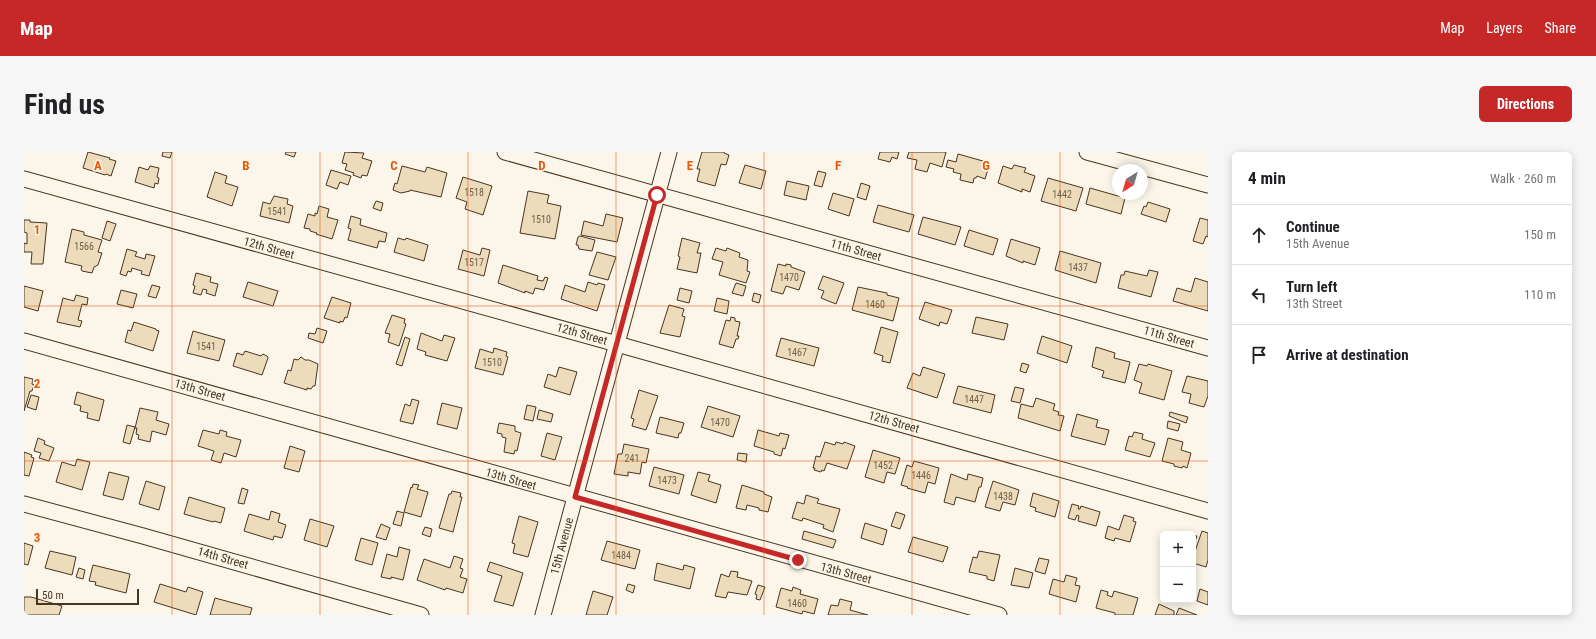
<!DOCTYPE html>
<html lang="en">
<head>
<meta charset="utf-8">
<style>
  body { margin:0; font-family:"Roboto Condensed",sans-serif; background:#f6f6f6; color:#202124 }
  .controls { position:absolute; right:12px; bottom:12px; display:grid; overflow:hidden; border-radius:6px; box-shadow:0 2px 10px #0003 }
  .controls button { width:36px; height:36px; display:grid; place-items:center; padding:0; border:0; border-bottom:1px solid #e0e0e0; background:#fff; color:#202124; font:20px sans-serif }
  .compass { position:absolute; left:1088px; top:12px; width:36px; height:36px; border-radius:50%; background:#fff; box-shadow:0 2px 10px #0003; rotate:217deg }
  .scale { position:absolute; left:12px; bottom:10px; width:103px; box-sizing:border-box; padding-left:4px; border:2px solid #4a3520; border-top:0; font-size:11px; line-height:14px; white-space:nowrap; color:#4a3520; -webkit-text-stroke:3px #fbf6e9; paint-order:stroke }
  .stop { position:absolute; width:12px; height:12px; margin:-9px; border:3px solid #c62828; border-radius:50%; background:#fff }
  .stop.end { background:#c62828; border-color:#fff; box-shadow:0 1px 4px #0008 }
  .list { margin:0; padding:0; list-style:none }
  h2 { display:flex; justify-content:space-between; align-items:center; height:52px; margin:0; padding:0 16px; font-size:17px }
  h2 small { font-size:13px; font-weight:400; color:#757577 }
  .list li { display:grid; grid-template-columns:26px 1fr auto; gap:12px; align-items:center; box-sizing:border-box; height:60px; padding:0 16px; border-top:1px solid #e0e0e0 }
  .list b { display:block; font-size:15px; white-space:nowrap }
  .list p { margin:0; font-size:13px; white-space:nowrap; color:#757577 }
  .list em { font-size:13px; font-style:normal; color:#757577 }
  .icon { flex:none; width:22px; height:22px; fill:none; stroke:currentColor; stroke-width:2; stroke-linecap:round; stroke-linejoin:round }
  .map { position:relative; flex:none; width:1184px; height:463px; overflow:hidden; border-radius:6px }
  header { display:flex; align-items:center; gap:24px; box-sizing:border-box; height:56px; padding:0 20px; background:#c62828; color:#fff }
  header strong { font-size:19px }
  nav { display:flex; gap:22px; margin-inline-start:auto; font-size:14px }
  .intro { display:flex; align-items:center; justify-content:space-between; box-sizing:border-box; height:96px; padding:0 24px }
  h1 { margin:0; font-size:28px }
  .button { padding:10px 18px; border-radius:6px; background:#c62828; color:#fff; font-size:14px; font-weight:700 }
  main { display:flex; gap:24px; padding:0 24px }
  aside { flex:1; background:#fff; border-radius:6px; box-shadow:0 2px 10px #0003 }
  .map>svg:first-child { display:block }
  .building { fill:#ecdcbc; stroke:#4a3520 }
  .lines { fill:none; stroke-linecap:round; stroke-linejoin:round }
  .minor-casing { stroke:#4a3520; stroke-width:17 }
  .minor { stroke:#fbf6e9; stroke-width:15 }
  .route { stroke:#c62828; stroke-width:5 }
  .grid { fill:none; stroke:#e8590c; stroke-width:1; stroke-opacity:0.55 }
  .labels { text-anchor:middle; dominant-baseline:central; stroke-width:3; stroke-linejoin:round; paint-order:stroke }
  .number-label { font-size:10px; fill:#725f47 }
  .street-label { font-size:12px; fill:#4a3520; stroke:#fbf6e9 }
  .grid-label { font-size:13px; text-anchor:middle; font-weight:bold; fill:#e8590c; stroke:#fbf6e9; stroke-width:3; stroke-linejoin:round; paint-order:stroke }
</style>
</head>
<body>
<header>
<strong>Map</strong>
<nav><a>Map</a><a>Layers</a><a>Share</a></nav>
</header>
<div class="intro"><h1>Find us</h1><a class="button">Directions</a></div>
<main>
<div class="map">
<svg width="1184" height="463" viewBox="0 0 1184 463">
  <rect width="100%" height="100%" fill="#fbf6e9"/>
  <g class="building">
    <path d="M 64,0 L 86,6 L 85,7 L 92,9 L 87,24 L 82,22 L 81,23 L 59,16 Z"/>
    <path d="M 139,0 L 148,0 L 146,6 L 138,4 Z"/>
    <path d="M 262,0 L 272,0 L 270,5 L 261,2 Z"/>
    <path d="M 321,0 L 340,1 L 338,6 L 348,9 L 343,24 L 338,23 L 337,26 L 329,23 L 330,21 L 321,18 L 323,12 L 318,11 Z"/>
    <path d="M 678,0 L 700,0 L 700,1 L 705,3 L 702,13 L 697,12 L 691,34 L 673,29 L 676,17 L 673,17 Z"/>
    <path d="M 856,0 L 875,0 L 873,7 L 868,5 L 866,10 L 854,7 Z"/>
    <path d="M 885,0 L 922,0 L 918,15 L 906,11 L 903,20 L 891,17 L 893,8 L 883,6 Z"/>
    <path d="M 934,2 L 966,11 L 961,27 L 953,24 L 952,26 L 950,26 L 949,31 L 936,28 L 937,22 L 929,20 L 930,17 L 922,15 L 924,8 L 932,10 Z"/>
    <path d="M 721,13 L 742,19 L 737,37 L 715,31 Z"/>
    <path d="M 990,13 L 1002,16 L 1000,20 L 1011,24 L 1006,40 L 998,37 L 998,40 L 974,31 L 979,14 L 988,17 Z"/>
    <path d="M 126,14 L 135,16 L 133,25 L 135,26 L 134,32 L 131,31 L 130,36 L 111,30 L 115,15 L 124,18 Z"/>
    <path d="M 378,14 L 401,20 L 403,15 L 423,21 L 417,45 L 386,38 L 386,39 L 377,41 L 369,38 L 371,31 L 373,32 Z"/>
    <path d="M 307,18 L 327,24 L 324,33 L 316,30 L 313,37 L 302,33 Z"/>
    <path d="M 794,19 L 802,21 L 798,35 L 790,33 Z"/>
    <path d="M 191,20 L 203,24 L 201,31 L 214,35 L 208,54 L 183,45 Z"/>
    <path d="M 439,25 L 468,34 L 459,63 L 441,57 L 443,50 L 432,46 Z"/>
    <path d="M 1024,26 L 1059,36 L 1052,59 L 1017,49 Z"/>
    <path d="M 763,29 L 785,34 L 782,48 L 760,43 Z"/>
    <path d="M 837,31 L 846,34 L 842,48 L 833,45 Z"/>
    <path d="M 1066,36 L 1101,46 L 1097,62 L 1062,52 Z"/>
    <path d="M 504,39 L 525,43 L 523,51 L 537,54 L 531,87 L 496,81 Z"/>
    <path d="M 809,41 L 830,47 L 825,64 L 804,57 Z"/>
    <path d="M 250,44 L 264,47 L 263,52 L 269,54 L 265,71 L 236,64 L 239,50 L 246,52 Z"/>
    <path d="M 352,49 L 359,51 L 357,59 L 349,56 Z"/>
    <path d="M 1124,50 L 1146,57 L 1142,70 L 1117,62 L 1120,54 L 1122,55 Z"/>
    <path d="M 854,53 L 890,63 L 885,80 L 849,70 Z"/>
    <path d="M 295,54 L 305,57 L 303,65 L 314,68 L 308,87 L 292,82 L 293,81 L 286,79 L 286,77 L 280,76 L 284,62 L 291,64 L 291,61 L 293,62 Z"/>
    <path d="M 582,62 L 599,66 L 593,90 L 557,83 L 560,69 L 579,74 Z"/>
    <path d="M 327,64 L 337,67 L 336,73 L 363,81 L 361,90 L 355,89 L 353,96 L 324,88 L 327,77 L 324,76 Z"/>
    <path d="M 899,65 L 937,75 L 931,93 L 894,82 Z"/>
    <path d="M 1176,66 L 1184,68 L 1184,85 L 1182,84 L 1179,92 L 1169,89 Z"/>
    <path d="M 0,68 L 6,68 L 6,70 L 23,71 L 19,112 L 7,112 L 8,100 L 0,100 L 0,91 L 3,92 L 3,81 L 0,80 Z"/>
    <path d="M 83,69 L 92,72 L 86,89 L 78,86 Z"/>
    <path d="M 48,77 L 60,80 L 60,83 L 78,88 L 74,100 L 78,101 L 74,113 L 70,115 L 68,121 L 58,119 L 57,117 L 58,114 L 41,110 Z"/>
    <path d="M 945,78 L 974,87 L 969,103 L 940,94 Z"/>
    <path d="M 556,84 L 571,88 L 568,99 L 555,97 L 554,93 L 552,93 L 554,85 Z"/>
    <path d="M 374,86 L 381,88 L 382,86 L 404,93 L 400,109 L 370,100 Z"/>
    <path d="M 658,86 L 676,91 L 673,101 L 677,101 L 673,121 L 653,117 L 656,105 L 654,104 Z"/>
    <path d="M 987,87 L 1016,96 L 1011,113 L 999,109 L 999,111 L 982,104 Z"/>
    <path d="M 458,96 L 466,98 L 460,124 L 434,117 L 439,98 L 456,103 Z"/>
    <path d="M 692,96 L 702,99 L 703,96 L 716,101 L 715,105 L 724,108 L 723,119 L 726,120 L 722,131 L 695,123 L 699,110 L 688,107 Z"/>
    <path d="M 103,97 L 113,100 L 111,104 L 121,107 L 122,102 L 131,104 L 125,124 L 117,122 L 118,119 L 108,116 L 107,120 L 104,119 L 102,124 L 96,122 Z"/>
    <path d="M 1036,99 L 1077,111 L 1072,131 L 1031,118 Z"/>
    <path d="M 573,100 L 592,105 L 584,128 L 565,123 Z"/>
    <path d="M 754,112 L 762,114 L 762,112 L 767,113 L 767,115 L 781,120 L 775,138 L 762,134 L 759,142 L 747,139 Z"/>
    <path d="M 479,113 L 514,124 L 513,128 L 519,129 L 521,125 L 524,126 L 520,138 L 511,136 L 509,142 L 501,139 L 501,141 L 474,131 Z"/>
    <path d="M 1125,118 L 1134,120 L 1127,145 L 1094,136 L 1097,123 L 1100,123 L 1101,119 L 1123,124 Z"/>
    <path d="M 172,121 L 187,125 L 186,130 L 194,132 L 191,144 L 182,141 L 183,138 L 179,137 L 177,143 L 169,141 L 171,134 L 169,133 Z"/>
    <path d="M 799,124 L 820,131 L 812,152 L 797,146 L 800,139 L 794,137 Z"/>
    <path d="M 1171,126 L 1184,130 L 1184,159 L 1149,149 L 1153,136 L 1167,140 Z"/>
    <path d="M 224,130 L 254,139 L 249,154 L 219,145 Z"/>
    <path d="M 564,130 L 573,133 L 574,131 L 581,133 L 573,159 L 537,147 L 541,133 L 561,140 Z"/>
    <path d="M 712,131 L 722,134 L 719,144 L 708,141 Z"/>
    <path d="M 128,133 L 136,135 L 132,146 L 124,144 Z"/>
    <path d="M 0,134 L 19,139 L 14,159 L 0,155 Z"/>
    <path d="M 834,135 L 863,141 L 863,143 L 875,146 L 869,169 L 828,158 Z"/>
    <path d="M 656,136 L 668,139 L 665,151 L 653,148 Z"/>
    <path d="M 97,138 L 113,142 L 109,156 L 93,152 Z"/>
    <path d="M 730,141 L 737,143 L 735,151 L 728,149 Z"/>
    <path d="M 52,143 L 64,146 L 63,153 L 58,152 L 54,168 L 58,169 L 56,175 L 33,170 L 39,146 L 50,149 Z"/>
    <path d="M 308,145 L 327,151 L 323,166 L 321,165 L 319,170 L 316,169 L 316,171 L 300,166 Z"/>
    <path d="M 693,146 L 705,149 L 703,162 L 690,159 Z"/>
    <path d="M 901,150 L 928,158 L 923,172 L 916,170 L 915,174 L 895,167 Z"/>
    <path d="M 645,153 L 660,157 L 658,164 L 661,165 L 656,185 L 636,181 Z"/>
    <path d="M 368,163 L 381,167 L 380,171 L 382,172 L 375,194 L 364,190 L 366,182 L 361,181 Z"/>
    <path d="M 707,165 L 711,166 L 711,169 L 716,170 L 713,184 L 715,184 L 714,187 L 712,187 L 709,196 L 695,192 L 702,168 L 706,169 Z"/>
    <path d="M 952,165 L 984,172 L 980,188 L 948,181 Z"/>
    <path d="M 110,170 L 132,177 L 132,178 L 135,179 L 129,199 L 101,190 L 104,178 L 107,179 Z"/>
    <path d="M 857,175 L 874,180 L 866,211 L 858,209 L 859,204 L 850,201 Z"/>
    <path d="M 293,176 L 303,179 L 299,191 L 284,186 L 285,181 L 291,182 Z"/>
    <path d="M 169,179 L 201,188 L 195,209 L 163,201 Z"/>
    <path d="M 397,181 L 418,189 L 420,183 L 431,186 L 423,209 L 401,203 L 402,200 L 393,197 Z"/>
    <path d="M 1018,184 L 1048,194 L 1043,211 L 1013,201 Z"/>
    <path d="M 381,185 L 386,187 L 378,214 L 372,212 Z"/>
    <path d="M 757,186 L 795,196 L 790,214 L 752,204 Z"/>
    <path d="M 1072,195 L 1091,201 L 1090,206 L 1106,210 L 1101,231 L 1078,225 L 1080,219 L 1068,215 Z"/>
    <path d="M 470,196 L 483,200 L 482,204 L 484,205 L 479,223 L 451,216 L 456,197 L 469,201 Z"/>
    <path d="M 221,199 L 237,204 L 239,202 L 243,204 L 244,206 L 238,223 L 209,214 L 213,201 L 219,203 Z"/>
    <path d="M 277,205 L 281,208 L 285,208 L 294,212 L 291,234 L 289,234 L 287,237 L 283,236 L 283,238 L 260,231 L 264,218 L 267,219 L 270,207 L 274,208 Z"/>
    <path d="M 998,211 L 1005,213 L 1002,221 L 996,219 Z"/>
    <path d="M 1115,212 L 1123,214 L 1124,212 L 1148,219 L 1140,248 L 1115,241 L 1118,231 L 1110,228 Z"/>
    <path d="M 535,215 L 553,220 L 546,243 L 520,235 L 524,222 L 532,225 Z"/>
    <path d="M 899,215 L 921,222 L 913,246 L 883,236 L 889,221 L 896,224 Z"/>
    <path d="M 1163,224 L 1184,229 L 1184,244 L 1180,255 L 1165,251 L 1167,242 L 1158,240 Z"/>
    <path d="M 0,225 L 9,227 L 8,232 L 10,233 L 8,239 L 6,239 L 0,259 Z"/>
    <path d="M 934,234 L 971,243 L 967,261 L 929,251 Z"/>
    <path d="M 991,235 L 1000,237 L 996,251 L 987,249 Z"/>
    <path d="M 615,238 L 634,244 L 622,278 L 608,274 L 610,267 L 607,266 Z"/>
    <path d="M 53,240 L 80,248 L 75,269 L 63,266 L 64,261 L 56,259 L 57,254 L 50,252 Z"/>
    <path d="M 7,243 L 15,245 L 12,258 L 3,255 Z"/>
    <path d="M 1012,246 L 1031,252 L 1029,258 L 1035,260 L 1034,263 L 1040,264 L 1036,279 L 994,266 L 997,252 L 1009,255 Z"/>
    <path d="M 388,247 L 395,249 L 389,272 L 376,269 L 381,252 L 386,254 Z"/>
    <path d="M 418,251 L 438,256 L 433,277 L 413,272 Z"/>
    <path d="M 503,253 L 512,255 L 509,269 L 500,267 Z"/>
    <path d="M 684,254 L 716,264 L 709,285 L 677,275 Z"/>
    <path d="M 116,256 L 134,260 L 132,268 L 145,272 L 142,283 L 128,279 L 126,290 L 114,287 L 115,283 L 112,282 L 113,276 L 111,276 Z"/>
    <path d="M 515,258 L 529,262 L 527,270 L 513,267 Z"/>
    <path d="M 1146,260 L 1164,265 L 1162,271 L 1145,264 Z"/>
    <path d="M 1053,262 L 1074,268 L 1072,275 L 1085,278 L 1081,293 L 1047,284 Z"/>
    <path d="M 636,265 L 660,271 L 657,281 L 655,281 L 654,286 L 632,281 Z"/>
    <path d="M 1144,269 L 1156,272 L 1154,279 L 1143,276 Z"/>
    <path d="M 475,271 L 491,274 L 491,279 L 497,281 L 493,299 L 491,298 L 490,302 L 480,300 L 482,286 L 478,285 L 478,282 L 473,281 Z"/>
    <path d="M 103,273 L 111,275 L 106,292 L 99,290 Z"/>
    <path d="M 179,278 L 195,282 L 196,278 L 203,280 L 202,284 L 217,288 L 212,305 L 200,301 L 197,311 L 187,308 L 190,299 L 174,294 Z"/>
    <path d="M 734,278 L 755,284 L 756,281 L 765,283 L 761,297 L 759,296 L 757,304 L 750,302 L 750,300 L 730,294 Z"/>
    <path d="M 1110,280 L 1119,282 L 1118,287 L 1131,291 L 1126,305 L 1101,298 L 1105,284 L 1108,285 Z"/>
    <path d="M 523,281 L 538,285 L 531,308 L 517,304 Z"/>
    <path d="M 14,286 L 21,289 L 20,292 L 30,296 L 25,309 L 15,306 L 17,301 L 10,299 Z"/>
    <path d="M 1144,286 L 1159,290 L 1157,298 L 1167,301 L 1163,316 L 1159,314 L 1158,316 L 1150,314 L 1150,312 L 1138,309 Z"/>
    <path d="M 801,290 L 811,293 L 812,290 L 819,292 L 820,290 L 831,294 L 823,317 L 803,311 L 800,319 L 798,318 L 797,320 L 790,318 L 791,316 L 789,316 L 792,304 L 796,305 Z"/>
    <path d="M 600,292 L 625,297 L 622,311 L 618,310 L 616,322 L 604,320 L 604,324 L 590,322 L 594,302 L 598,302 Z"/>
    <path d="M 266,294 L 281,299 L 275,320 L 260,316 Z"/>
    <path d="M 849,298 L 876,306 L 871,322 L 863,320 L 860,331 L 841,325 Z"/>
    <path d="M 0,300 L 8,303 L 7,305 L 10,306 L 5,324 L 0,323 Z"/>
    <path d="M 714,301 L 723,302 L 722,310 L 713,308 Z"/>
    <path d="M 53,307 L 66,310 L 58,338 L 32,330 L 38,310 L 51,314 Z"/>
    <path d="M 890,309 L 915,316 L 911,332 L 904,330 L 901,341 L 883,336 L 884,335 L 877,333 L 883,313 L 888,315 Z"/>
    <path d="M 630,315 L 660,323 L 655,342 L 625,334 Z"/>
    <path d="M 85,320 L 105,325 L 99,348 L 79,343 Z"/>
    <path d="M 674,320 L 686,323 L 684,329 L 697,333 L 692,351 L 667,343 Z"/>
    <path d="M 927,322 L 943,328 L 944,322 L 959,326 L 957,335 L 955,335 L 951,350 L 932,345 L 930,353 L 920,350 Z"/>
    <path d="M 122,329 L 141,335 L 135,358 L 115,352 Z"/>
    <path d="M 969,329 L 995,338 L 991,353 L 979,350 L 976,359 L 961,355 Z"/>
    <path d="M 389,332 L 395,333 L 393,337 L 404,340 L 397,365 L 380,360 L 387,335 L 388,336 Z"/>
    <path d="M 718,333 L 740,340 L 740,342 L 748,345 L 744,360 L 735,358 L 735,356 L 723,353 L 722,358 L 712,356 Z"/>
    <path d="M 218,336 L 224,338 L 220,352 L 214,351 Z"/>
    <path d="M 428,339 L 437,341 L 436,345 L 438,345 L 429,380 L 415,376 L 425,342 L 427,342 Z"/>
    <path d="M 1009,341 L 1035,349 L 1031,365 L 1011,359 L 1012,356 L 1006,354 Z"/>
    <path d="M 782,343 L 795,347 L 793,351 L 816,357 L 809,380 L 799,376 L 800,373 L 779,366 L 778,369 L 768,366 L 773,350 L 780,352 Z"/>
    <path d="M 165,345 L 201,356 L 197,371 L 190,369 L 189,370 L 160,362 Z"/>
    <path d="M 1048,352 L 1055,354 L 1054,357 L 1056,357 L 1057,354 L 1076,360 L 1072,374 L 1054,369 L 1055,364 L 1053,363 L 1051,368 L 1044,366 Z"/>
    <path d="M 247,359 L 256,362 L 254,370 L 262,373 L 258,386 L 250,384 L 249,388 L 220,379 L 225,362 L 245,368 Z"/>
    <path d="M 373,359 L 380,361 L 377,374 L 369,372 Z"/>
    <path d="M 872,360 L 881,363 L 876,377 L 867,374 Z"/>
    <path d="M 1100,363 L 1110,366 L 1109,369 L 1112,370 L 1106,390 L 1091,386 L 1090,389 L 1081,386 L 1084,374 L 1095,378 Z"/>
    <path d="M 495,364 L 514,370 L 504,405 L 489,401 L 491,392 L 488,391 Z"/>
    <path d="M 286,367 L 310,374 L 303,395 L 280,388 Z"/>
    <path d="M 841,371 L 863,378 L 859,393 L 837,386 Z"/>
    <path d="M 357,372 L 366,376 L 362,388 L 352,385 Z"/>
    <path d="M 401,375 L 408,377 L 406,385 L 398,382 Z"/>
    <path d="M 780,379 L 812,388 L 809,396 L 778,387 Z"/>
    <path d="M 1178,379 L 1184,381 L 1184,408 L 1182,415 L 1169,411 L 1169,405 Z"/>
    <path d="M 1169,383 L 1173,384 L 1169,395 Z"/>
    <path d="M 889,385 L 924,395 L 919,410 L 884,400 Z"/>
    <path d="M 337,386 L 354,391 L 348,413 L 331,408 Z"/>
    <path d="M 583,389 L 616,398 L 611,417 L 577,408 Z"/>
    <path d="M 0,391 L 9,394 L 4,413 L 0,412 Z"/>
    <path d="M 375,395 L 386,398 L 379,428 L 367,425 L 367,427 L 357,425 L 363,402 L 373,405 Z"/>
    <path d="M 26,399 L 52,405 L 48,423 L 21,416 Z"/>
    <path d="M 955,399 L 976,403 L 970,429 L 963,427 L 963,424 L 945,420 L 949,405 L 953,406 Z"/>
    <path d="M 430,404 L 439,407 L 436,416 L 439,417 L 436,425 L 443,427 L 439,441 L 422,436 L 421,438 L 393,428 L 400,407 L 426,416 Z"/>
    <path d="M 1015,406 L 1025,408 L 1021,422 L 1011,419 Z"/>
    <path d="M 466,410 L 499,421 L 489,454 L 470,449 L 478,424 L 463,419 Z"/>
    <path d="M 633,411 L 659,418 L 660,413 L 671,416 L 666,437 L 630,428 Z"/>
    <path d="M 69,413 L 106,422 L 102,441 L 71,433 L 72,430 L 65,429 Z"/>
    <path d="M 55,416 L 61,418 L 59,427 L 52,425 Z"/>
    <path d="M 991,416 L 1009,421 L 1005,436 L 987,433 Z"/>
    <path d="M 707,419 L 714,420 L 713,425 L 728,429 L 723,443 L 704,440 L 702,446 L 691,444 L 697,422 L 705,425 Z"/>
    <path d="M 1042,423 L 1053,426 L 1051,433 L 1056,434 L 1052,450 L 1025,442 L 1029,427 L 1040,430 Z"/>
    <path d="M 136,432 L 162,440 L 164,435 L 179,440 L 172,463 L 130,450 Z"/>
    <path d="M 604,432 L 611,434 L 609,441 L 602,438 Z"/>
    <path d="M 734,433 L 741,435 L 736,448 L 732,447 L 733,443 L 731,442 Z"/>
    <path d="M 769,435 L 777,438 L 776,442 L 794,447 L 790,462 L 779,459 L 778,462 L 752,455 L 757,436 L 768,439 Z"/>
    <path d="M 1176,437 L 1184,440 L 1184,453 L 1173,449 Z"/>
    <path d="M 1077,438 L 1084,440 L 1083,443 L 1088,445 L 1090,439 L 1114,446 L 1109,463 L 1091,463 L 1091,461 L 1072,456 Z"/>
    <path d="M 569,439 L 589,445 L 583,463 L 562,463 Z"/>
    <path d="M 0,445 L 7,445 L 38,454 L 35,463 L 0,463 Z"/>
    <path d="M 191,446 L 228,456 L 226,463 L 186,463 Z"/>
    <path d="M 816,447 L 828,450 L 826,458 L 844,463 L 804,463 L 807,453 L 814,454 Z"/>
    <path d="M 1135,452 L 1150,459 L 1150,463 L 1131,463 Z"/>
    <path d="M 1155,456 L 1173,463 L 1152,463 Z"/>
  </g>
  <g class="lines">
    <g class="minor-casing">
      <g id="minor">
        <path d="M 481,0 L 1184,196"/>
        <path d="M 1063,0 L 1184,33"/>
        <path d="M 0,27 L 593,192 L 1184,359"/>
        <path d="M 0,189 L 975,463"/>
        <path d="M 0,352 L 119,384 L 397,463"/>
        <path d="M 519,463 L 645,0"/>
      </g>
    </g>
    <use href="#minor" class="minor"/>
  </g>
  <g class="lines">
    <path class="route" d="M 633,43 L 551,345 L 774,408"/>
  </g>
  <path class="grid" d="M 148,0 L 148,463M 296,0 L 296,463M 444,0 L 444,463M 592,0 L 592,463M 740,0 L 740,463M 888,0 L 888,463M 1036,0 L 1036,463M 0,154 L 1184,154M 0,309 L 1184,309"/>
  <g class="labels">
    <g class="number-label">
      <text x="450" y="40">1518</text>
      <text x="1038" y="42">1442</text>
      <text x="253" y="59">1541</text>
      <text x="517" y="67">1510</text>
      <text x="60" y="94">1566</text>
      <text x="450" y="110">1517</text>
      <text x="1054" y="115">1437</text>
      <text x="765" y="125">1470</text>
      <text x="851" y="152">1460</text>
      <text x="182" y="194">1541</text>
      <text x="773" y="200">1467</text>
      <text x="468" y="210">1510</text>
      <text x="950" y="247">1447</text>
      <text x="696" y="270">1470</text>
      <text x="608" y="306">241</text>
      <text x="859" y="313">1452</text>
      <text x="897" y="323">1446</text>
      <text x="643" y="328">1473</text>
      <text x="979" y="344">1438</text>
      <text x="597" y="403">1484</text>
      <text x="773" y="451">1460</text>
    </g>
    <g class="street-label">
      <text transform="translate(245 96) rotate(16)">12th Street</text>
      <text transform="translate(832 98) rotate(16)">11th Street</text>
      <text transform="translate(558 182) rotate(16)">12th Street</text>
      <text transform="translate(1145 185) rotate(16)">11th Street</text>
      <text transform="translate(176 238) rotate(16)">13th Street</text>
      <text transform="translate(870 270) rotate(16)">12th Street</text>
      <text transform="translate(487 327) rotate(16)">13th Street</text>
      <text transform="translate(538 394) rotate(-75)">15th Avenue</text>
      <text transform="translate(199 406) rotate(16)">14th Street</text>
      <text transform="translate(822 421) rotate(15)">13th Street</text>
    </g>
  </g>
  <g class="grid-label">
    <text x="74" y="18">A</text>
    <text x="222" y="18">B</text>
    <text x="370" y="18">C</text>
    <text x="518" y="18">D</text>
    <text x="666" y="18">E</text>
    <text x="814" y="18">F</text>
    <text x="962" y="18">G</text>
    <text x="13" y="82">1</text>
    <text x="13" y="236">2</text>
    <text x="13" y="390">3</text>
  </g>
</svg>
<div class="controls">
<button>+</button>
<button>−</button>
</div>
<svg class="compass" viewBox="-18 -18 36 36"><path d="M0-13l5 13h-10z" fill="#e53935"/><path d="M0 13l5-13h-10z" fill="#757577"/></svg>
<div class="scale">50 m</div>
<div class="stop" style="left:633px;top:43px"></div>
<div class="stop end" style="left:774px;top:408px"></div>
</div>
<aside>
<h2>4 min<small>Walk · 260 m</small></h2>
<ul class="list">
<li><svg class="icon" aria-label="ahead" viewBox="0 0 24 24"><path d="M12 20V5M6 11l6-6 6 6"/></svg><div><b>Continue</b><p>15th Avenue</p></div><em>150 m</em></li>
<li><svg class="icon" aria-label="left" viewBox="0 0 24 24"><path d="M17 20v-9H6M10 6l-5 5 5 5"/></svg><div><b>Turn left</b><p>13th Street</p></div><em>110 m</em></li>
<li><svg class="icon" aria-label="arrive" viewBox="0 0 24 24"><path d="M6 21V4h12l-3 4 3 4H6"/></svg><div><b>Arrive at destination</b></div></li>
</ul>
</aside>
</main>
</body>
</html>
